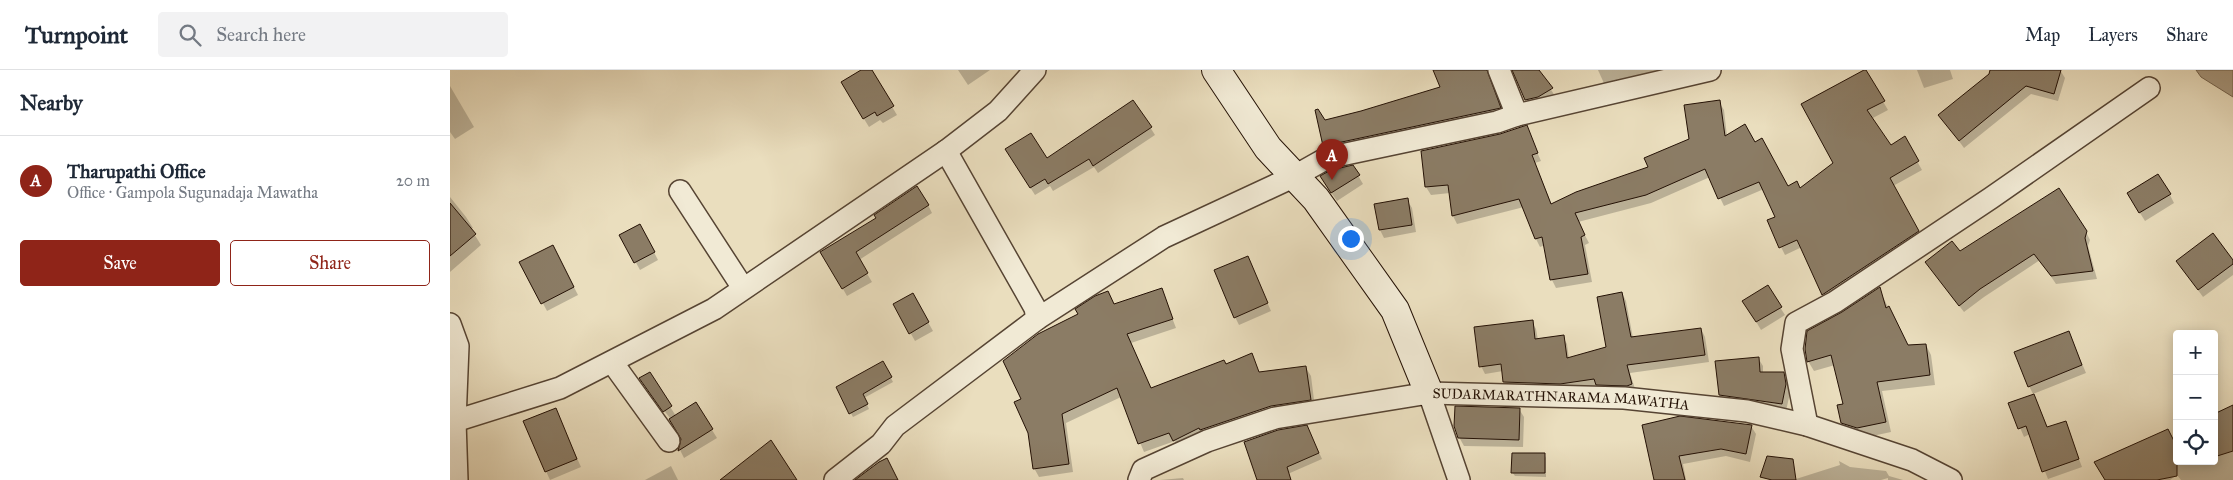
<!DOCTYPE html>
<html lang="en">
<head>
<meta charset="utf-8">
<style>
  body { margin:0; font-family:"IM FELL Great Primer",serif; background:#f2f2f3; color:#1f2937 }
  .controls { position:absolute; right:15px; bottom:15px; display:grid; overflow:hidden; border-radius:5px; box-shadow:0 2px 12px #0003 }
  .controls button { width:45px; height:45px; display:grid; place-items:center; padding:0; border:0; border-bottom:1px solid #e0e1e3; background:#fff; color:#1f2937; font:25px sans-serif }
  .you { position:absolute; left:900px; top:168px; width:18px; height:18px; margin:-12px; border:4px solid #fff; border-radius:50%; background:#1a73e8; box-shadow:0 0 0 8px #1a73e833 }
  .badge { display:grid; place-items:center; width:32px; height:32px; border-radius:50%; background:#8f2418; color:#fff; font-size:16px; font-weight:700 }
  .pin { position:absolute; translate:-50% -41px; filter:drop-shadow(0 1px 2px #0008) }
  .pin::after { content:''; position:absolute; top:26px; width:18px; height:15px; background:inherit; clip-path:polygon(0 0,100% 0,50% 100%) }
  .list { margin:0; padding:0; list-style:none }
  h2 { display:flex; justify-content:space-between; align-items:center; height:65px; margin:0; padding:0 20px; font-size:21px }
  h2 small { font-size:16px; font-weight:400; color:#747a83 }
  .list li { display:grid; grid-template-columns:32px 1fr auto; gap:15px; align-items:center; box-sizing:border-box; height:90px; padding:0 20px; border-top:1px solid #e0e1e3 }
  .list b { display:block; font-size:19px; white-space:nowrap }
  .list p { margin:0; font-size:16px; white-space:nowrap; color:#747a83 }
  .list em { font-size:16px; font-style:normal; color:#747a83 }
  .actions { display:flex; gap:10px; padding:15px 20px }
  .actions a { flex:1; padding:11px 0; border:1px solid #8f2418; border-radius:5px; text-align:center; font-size:18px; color:#8f2418 }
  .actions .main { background:#8f2418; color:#fff }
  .icon { flex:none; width:28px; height:28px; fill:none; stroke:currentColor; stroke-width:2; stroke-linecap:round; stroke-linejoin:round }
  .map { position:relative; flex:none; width:1783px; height:410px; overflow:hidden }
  header { display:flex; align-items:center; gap:30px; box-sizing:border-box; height:70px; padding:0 25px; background:#fff; border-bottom:1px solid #e0e1e3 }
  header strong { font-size:24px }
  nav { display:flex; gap:28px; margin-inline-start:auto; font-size:18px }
  .search { width:350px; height:45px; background:#f2f2f3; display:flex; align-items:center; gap:12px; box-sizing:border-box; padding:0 18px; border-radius:5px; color:#747a83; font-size:19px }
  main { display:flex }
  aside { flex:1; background:#fff }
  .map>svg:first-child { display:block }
  .water { fill:#a7987f; stroke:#73624e }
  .shadow { fill:#0003 }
  .building { fill:#8b7c65; stroke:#241105 }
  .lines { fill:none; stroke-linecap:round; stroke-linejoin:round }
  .street-casing { stroke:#564433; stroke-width:24 }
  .secondary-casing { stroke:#241105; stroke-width:30 }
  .street { stroke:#f1ead5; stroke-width:21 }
  .secondary { stroke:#f1ead5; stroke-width:28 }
  .labels { text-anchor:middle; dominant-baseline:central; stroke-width:4; stroke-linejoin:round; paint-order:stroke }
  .street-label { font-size:14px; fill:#241105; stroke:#f1ead5 }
</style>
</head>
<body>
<header>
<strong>Turnpoint</strong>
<div class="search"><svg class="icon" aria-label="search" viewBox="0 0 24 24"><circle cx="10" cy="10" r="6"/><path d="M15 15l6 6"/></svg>Search here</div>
<nav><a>Map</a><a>Layers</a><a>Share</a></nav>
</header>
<main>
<aside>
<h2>Nearby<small></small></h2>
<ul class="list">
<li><span class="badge">A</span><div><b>Tharupathi Office</b><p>Office · Gampola Sugunadaja Mawatha</p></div><em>20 m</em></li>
</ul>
<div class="actions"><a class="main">Save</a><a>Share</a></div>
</aside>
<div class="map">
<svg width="1783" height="410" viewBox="0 0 1783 410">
  <rect width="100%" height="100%" fill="#eadebe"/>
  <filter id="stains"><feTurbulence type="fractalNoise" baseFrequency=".004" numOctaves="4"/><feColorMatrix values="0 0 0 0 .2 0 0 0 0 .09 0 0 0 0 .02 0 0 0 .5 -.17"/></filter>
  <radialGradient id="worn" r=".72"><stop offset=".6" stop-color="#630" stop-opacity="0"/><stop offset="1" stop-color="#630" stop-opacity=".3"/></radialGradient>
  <path class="water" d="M 1746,0 L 1783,0 L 1783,27 L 1751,7 Z"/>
  <g class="shadow">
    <path d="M 413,0 L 420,0 L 447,45 L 433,53 L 430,50 L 419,57 L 392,13 Z"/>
    <path d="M 508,0 L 540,0 L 518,15 Z"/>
    <path d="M 984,0 L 1048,0 L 1041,9 L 1055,47 L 880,85 L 875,76 L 875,51 L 911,42 L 991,18 Z"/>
    <path d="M 1064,0 L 1088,0 L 1107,29 L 1081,40 Z"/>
    <path d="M 1148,0 L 1235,0 L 1157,20 Z"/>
    <path d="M 1467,0 L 1500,0 L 1503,9 L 1474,18 Z"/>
    <path d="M 1546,0 L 1610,0 L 1615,8 L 1608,31 L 1581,24 L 1514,78 L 1490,45 Z"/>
    <path d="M 1415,1 L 1438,40 L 1421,49 L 1441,76 L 1454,68 L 1472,100 L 1443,116 L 1472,170 L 1377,232 L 1352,177 L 1335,185 L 1331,177 L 1327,148 L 1314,119 L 1274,136 L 1260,107 L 1201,133 L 1128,152 L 1139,173 L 1135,175 L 1142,212 L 1106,218 L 1102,210 L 1095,175 L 1090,177 L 1086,169 L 1074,137 L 1007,154 L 1003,146 L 1000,123 L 981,125 L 976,117 L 973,82 L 1050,65 L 1076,57 L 1091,91 L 1085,93 L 1102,135 L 1200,97 L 1240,69 L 1269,32 L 1274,40 L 1277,66 L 1304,73 L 1337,117 L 1350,120 L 1385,93 Z"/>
    <path d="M 0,16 L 24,57 L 5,69 L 0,62 Z"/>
    <path d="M 700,57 L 705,65 L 648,103 L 644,97 L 603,121 L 600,116 L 585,125 L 561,87 L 597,89 Z"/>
    <path d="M 903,97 L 913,114 L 887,131 L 876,115 Z"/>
    <path d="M 1678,124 L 1720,125 L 1724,133 L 1695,151 Z"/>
    <path d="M 0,127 L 16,147 L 23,158 L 21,159 L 31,175 L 0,202 Z"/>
    <path d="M 957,130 L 962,138 L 966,162 L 934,168 L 930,160 L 925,135 Z"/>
    <path d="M 478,135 L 482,143 L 409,190 L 422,212 L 397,226 L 372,182 Z"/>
    <path d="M 1636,162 L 1640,170 L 1638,176 L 1647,209 L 1606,214 L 1590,190 L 1534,227 L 1514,242 L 1476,193 L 1509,183 Z"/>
    <path d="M 194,163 L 208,190 L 190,200 L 171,165 Z"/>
    <path d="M 107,184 L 128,225 L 97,241 L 71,192 Z"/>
    <path d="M 798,188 L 821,241 L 789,255 L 785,247 Z"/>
    <path d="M 1728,192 L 1783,192 L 1783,205 L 1753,227 Z"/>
    <path d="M 1317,217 L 1335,245 L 1311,260 L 1294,231 Z"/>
    <path d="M 711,219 L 726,258 L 681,273 L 701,319 L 801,285 L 810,304 L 856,298 L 861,306 L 865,338 L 729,378 L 725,371 L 694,382 L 671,327 L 616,353 L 623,402 L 589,407 L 584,398 L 573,329 L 629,245 L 658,222 L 665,236 Z"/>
    <path d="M 1429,219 L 1458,277 L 1476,275 L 1481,285 L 1485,315 L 1432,321 L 1441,362 L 1413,368 L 1398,363 L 1392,353 L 1394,335 L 1385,295 L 1364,301 L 1358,291 L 1393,244 Z"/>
    <path d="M 1172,223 L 1176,231 L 1183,268 L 1251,259 L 1255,267 L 1259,292 L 1180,303 L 1186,322 L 1151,322 L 1148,316 L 1115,321 L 1059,320 L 1054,312 L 1053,301 L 1035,304 L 1031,296 L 1082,252 L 1086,259 L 1088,270 L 1113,267 L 1117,274 L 1119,289 L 1158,278 Z"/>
    <path d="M 462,224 L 483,261 L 465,271 L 444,234 Z"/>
    <path d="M 1619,263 L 1636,303 L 1583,324 L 1579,316 Z"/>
    <path d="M 1308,288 L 1313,296 L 1313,304 L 1333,303 L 1338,311 L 1340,323 L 1336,341 L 1275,333 L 1270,325 Z"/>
    <path d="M 433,293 L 443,312 L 414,328 L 419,339 L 403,347 L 387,318 Z"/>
    <path d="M 199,304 L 226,346 L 246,334 L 267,368 L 234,388 L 230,380 L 233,370 L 220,348 L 195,317 Z"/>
    <path d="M 1584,325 L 1598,358 L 1615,352 L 1632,397 L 1598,409 L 1580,364 L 1574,367 L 1560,334 Z"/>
    <path d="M 1783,336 L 1783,410 L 1731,410 L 1727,405 L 1720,410 L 1656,410 L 1727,365 L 1727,391 L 1764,391 L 1764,346 Z"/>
    <path d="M 105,339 L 131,397 L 100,410 L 74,352 Z"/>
    <path d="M 1069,339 L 1074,347 L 1073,377 L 1014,376 L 1009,367 Z"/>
    <path d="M 1193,355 L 1301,356 L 1306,364 L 1300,392 L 1276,386 L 1233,394 L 1236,410 L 1206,410 Z"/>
    <path d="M 860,363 L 872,389 L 824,410 L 808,410 Z"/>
    <path d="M 1094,384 L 1096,388 L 1096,407 L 1065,406 L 1062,402 Z"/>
    <path d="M 1389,391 L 1400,397 L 1436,401 L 1439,406 L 1453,410 L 1438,410 L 1438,408 L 1431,410 L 1331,410 L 1346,409 L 1390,395 Z"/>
    <path d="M 221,396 L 228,410 L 195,410 Z"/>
    <path d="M 733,408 L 734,410 L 710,410 Z"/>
  </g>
  <g class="building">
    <path d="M 411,0 L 422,0 L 444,36 L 427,46 L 425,42 L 413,49 L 391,12 Z"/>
    <path d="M 983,0 L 1037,0 L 1051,38 L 873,76 L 865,40 L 868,39 L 875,50 L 911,41 L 990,17 Z"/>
    <path d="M 1062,0 L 1089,0 L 1103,18 L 1088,27 L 1075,30 Z"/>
    <path d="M 1414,0 L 1416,0 L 1435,31 L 1417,40 L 1441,75 L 1455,66 L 1469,91 L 1440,108 L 1469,161 L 1372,225 L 1347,170 L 1329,178 L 1317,150 L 1325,147 L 1309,112 L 1268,129 L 1255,99 L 1196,125 L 1125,143 L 1135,165 L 1131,167 L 1138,204 L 1100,210 L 1092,167 L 1085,169 L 1069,129 L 1002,146 L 998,115 L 975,117 L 971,81 L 1050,64 L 1077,55 L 1088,83 L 1082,85 L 1101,134 L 1126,122 L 1198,97 L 1194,88 L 1239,69 L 1234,35 L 1270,30 L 1275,66 L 1295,54 L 1305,72 L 1312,68 L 1338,116 L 1347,111 L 1350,118 L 1383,93 L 1351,34 Z"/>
    <path d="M 1540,0 L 1611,0 L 1604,24 L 1576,16 L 1509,71 L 1488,45 L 1539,4 Z"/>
    <path d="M 683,30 L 702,57 L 643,96 L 639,89 L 598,114 L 595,109 L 580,118 L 555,79 L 581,63 L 597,88 Z"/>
    <path d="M 903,95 L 910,105 L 881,123 L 870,106 L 881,100 Z"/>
    <path d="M 1708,104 L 1721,124 L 1689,143 L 1677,123 Z"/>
    <path d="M 467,116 L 479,135 L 406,182 L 418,203 L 392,219 L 370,182 L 426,148 L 424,145 Z"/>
    <path d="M 1609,118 L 1637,161 L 1635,168 L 1643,201 L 1601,206 L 1584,184 L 1530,219 L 1509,236 L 1475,192 L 1502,171 L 1510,181 Z"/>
    <path d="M 958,128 L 962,155 L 929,160 L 924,134 Z"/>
    <path d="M 0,133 L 26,164 L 0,186 Z"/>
    <path d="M 190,154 L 205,182 L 184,193 L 169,165 Z"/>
    <path d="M 1763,163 L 1783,190 L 1783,194 L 1748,220 L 1726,191 Z"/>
    <path d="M 103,175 L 124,217 L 91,234 L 69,192 Z"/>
    <path d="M 798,186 L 818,233 L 784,248 L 764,200 Z"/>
    <path d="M 1318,215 L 1332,237 L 1306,252 L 1292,231 Z"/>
    <path d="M 1430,217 L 1436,238 L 1439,236 L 1458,275 L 1476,274 L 1480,305 L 1427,312 L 1436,352 L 1407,358 L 1391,353 L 1387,335 L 1393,334 L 1381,285 L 1357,292 L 1355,279 L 1357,261 L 1392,242 Z"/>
    <path d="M 712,218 L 723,249 L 677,264 L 701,318 L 774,290 L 776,294 L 802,283 L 809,302 L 856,296 L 861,330 L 821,336 L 750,360 L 749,358 L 723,371 L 719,363 L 688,374 L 667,318 L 612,344 L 619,394 L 583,399 L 578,363 L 564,332 L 571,329 L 553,291 L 588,264 L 628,244 L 625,239 L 645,226 L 658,221 L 664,234 Z"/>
    <path d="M 1172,222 L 1181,267 L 1251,258 L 1255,285 L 1177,295 L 1182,314 L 1177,316 L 1146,315 L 1144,309 L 1110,314 L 1053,312 L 1051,294 L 1029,297 L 1024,257 L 1083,250 L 1085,269 L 1114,265 L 1117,288 L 1156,277 L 1147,227 Z"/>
    <path d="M 463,223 L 479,252 L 459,264 L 443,234 Z"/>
    <path d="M 1619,261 L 1632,295 L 1578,317 L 1564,282 Z"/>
    <path d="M 1309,287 L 1310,302 L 1334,302 L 1336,314 L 1332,334 L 1269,325 L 1265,291 Z"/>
    <path d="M 433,291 L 442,307 L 413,324 L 418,334 L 399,344 L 386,317 Z"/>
    <path d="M 200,302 L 222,336 L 213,342 L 189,308 Z"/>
    <path d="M 1584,324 L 1597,357 L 1616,351 L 1629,389 L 1592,402 L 1576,356 L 1568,359 L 1558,333 Z"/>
    <path d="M 246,332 L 263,359 L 228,381 L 231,369 L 219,349 Z"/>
    <path d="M 1783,335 L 1783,381 L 1764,387 L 1764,344 Z"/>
    <path d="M 1005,336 L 1070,338 L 1069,370 L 1008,368 L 1004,356 Z"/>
    <path d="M 106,338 L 127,389 L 95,402 L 73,351 Z"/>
    <path d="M 1230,346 L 1302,355 L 1296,384 L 1271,379 L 1229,386 L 1235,410 L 1204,410 L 1192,355 Z"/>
    <path d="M 857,355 L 869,383 L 837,397 L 841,410 L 807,410 L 794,372 L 828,360 Z"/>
    <path d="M 1718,359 L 1727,377 L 1727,406 L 1707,410 L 1655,410 L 1644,392 Z"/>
    <path d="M 321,370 L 347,410 L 270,410 Z"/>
    <path d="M 1062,383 L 1095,383 L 1095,403 L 1061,403 Z"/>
    <path d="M 1317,386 L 1343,389 L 1346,410 L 1322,410 L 1310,407 Z"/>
    <path d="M 437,388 L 448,410 L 405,410 L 429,392 Z"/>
  </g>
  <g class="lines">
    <g class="street-casing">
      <g id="street">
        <path d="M 1067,45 L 1260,0"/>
        <path d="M 230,121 L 293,218"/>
        <path d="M 587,249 L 714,167 L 845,106 L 877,88 L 1047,52 L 1067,45 L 1049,0"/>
        <path d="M 0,254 L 8,276 L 5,351 L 7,410"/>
        <path d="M 162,292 L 219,371"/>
        <path d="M 979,323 L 1009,410"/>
        <path d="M 5,351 L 110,318 L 264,239 L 496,81 L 548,41 L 585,0"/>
        <path d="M 1357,355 L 1342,279 L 1346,253 L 1385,232 L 1541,128 L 1699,18"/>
        <path d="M 385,410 L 431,374 L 445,356 L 587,249 L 585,238 L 496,81"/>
        <path id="s1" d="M 689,410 L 693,400 L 757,371 L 825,348 L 979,323 L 1174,328 L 1297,341 L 1357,355 L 1462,390 L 1501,410"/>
      </g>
    </g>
    <g class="secondary-casing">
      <path id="secondary" d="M 766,0 L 818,78 L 866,129 L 945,240 L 979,323"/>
    </g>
    <use href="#street" class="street"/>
    <use href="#secondary" class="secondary"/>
  </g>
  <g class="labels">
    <g class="street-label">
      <text stroke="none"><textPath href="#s1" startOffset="441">SUDARMARATHNARAMA MAWATHA</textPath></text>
    </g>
  </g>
  <rect width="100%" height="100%" filter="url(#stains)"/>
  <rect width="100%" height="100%" fill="url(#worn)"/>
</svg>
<div class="controls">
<button>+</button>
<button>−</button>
<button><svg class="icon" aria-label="locate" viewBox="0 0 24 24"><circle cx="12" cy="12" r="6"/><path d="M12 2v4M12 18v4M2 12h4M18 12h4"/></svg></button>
</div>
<div class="you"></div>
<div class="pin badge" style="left:882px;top:110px">A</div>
</div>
</main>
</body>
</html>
